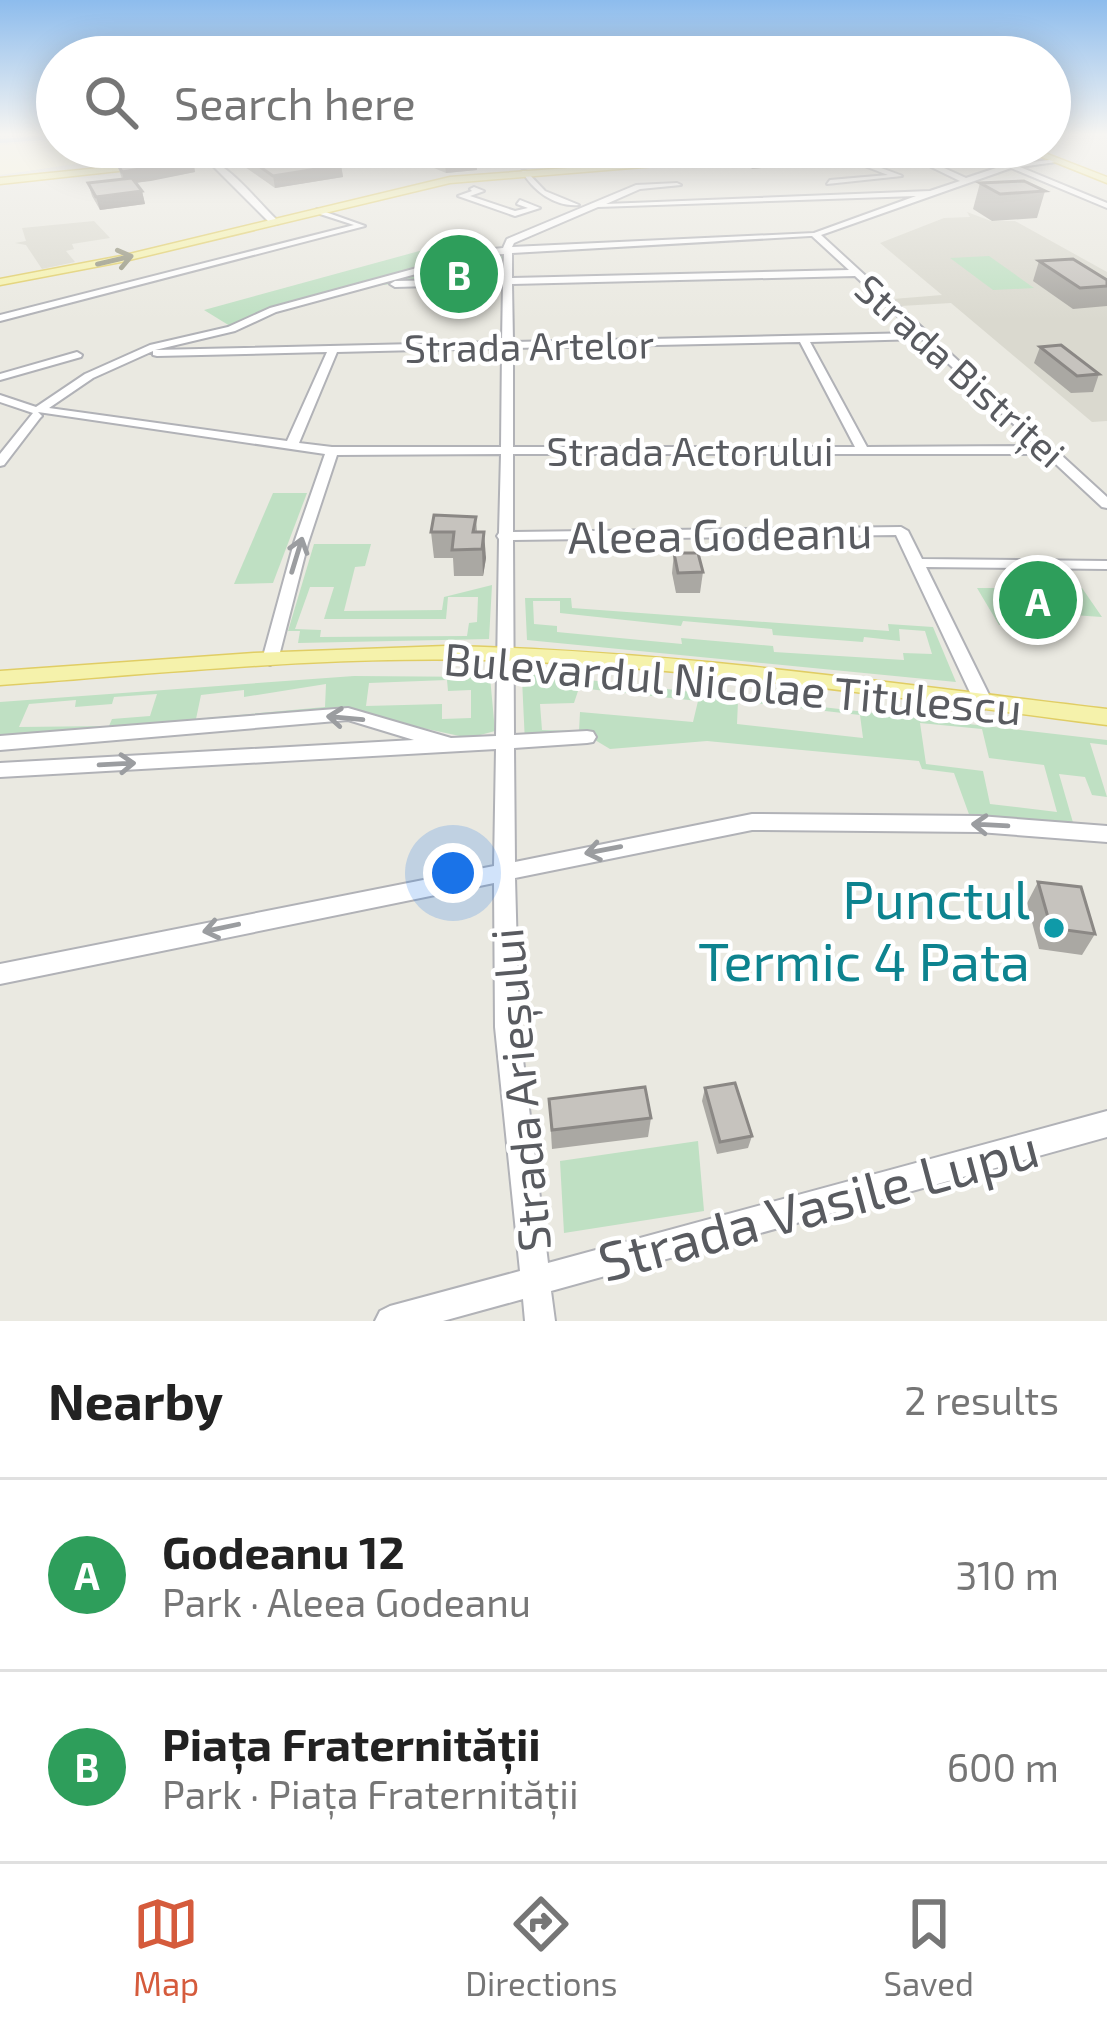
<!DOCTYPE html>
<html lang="en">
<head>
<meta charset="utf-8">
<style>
  body { margin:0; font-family:"Exo 2",sans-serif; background:#f6f6f6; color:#222 }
  .you { position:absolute; left:453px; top:873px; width:42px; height:42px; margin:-30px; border:9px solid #fff; border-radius:50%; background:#1a73e8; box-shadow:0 0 0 18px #1a73e833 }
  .badge { display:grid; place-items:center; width:78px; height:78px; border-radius:50%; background:#d55b3c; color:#fff; font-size:39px; font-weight:700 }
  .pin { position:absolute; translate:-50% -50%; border:6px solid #fff; box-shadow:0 3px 12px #0006 }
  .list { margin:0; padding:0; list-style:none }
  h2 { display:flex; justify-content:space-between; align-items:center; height:156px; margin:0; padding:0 48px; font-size:51px }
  h2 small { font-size:39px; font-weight:400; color:#767676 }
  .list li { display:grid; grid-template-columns:78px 1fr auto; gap:36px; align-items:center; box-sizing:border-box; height:192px; padding:0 48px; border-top:3px solid #e0e0e0 }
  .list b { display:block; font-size:45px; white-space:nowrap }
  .list p { margin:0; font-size:39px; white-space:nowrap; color:#767676 }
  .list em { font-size:39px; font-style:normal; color:#767676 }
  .icon { flex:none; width:66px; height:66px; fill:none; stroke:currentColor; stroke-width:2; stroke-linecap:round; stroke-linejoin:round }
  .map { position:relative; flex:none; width:1107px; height:1321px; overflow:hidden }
  .search { position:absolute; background:#fff; box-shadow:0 6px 30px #0003; left:36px; right:36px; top:36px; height:132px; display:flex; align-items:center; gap:30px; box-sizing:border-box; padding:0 42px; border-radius:66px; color:#767676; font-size:45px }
  .sheet { height:540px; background:#fff }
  nav { display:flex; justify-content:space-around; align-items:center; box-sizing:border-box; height:168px; border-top:3px solid #e0e0e0; background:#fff; font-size:33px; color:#767676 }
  nav a { display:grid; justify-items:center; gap:6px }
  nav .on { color:#d55b3c }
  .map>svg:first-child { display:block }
  .commercial { fill:#f9f5d7 }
  .education { fill:#dad9cf }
  .green { fill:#bfe0c3; fill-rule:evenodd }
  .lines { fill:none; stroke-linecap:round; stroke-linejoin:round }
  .canal { fill:#a6c9f5; fill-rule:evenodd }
  .minor-casing { stroke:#b1b2b7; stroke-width:4 }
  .major-casing { stroke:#e0cd64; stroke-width:3 }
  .minor { fill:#fff; fill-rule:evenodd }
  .major { fill:#f5f2ab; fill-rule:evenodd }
  .wall { fill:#aaa8a3 }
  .shaded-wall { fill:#8b8885 }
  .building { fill:#c6c3be; stroke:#8b8885; stroke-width:3 }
  .oneway { stroke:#90907a }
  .oneway2 { stroke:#9b9da0 }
  .culture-dot { fill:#0f9aa8; stroke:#fff; stroke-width:4.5 }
  .labels { text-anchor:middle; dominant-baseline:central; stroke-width:9; stroke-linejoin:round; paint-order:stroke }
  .far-street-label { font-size:39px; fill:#595b60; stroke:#fff }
  .street-label { font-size:45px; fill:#595b60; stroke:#fff }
  .near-culture-label { font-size:54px; fill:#0d838f; stroke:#fff; text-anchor:end }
  .near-street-label { font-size:54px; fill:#595b60; stroke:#fff }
</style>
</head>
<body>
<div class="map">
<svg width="1107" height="1321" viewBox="0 0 1107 1321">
  <rect width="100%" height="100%" fill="#eae9e1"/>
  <path class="commercial" d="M 57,141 L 57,147 L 99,149 L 103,160 L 0,175 L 0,145 Z"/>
  <g class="education">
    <path d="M 967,212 L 991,221 L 1015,221 L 1107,272 L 1107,421 L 1092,422 L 951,303 L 901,306 L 893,299 L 942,295 L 880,243 L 944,218 L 970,217 Z"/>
    <path d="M 94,221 L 110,238 L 72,244 L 74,249 L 66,251 L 75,262 L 42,269 L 26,245 L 15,243 L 26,241 L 22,228 Z"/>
  </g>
  <g class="green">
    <path d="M 508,248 L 508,282 L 370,285 L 393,276 L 266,310 L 230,326 L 204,310 L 423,250 L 452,260 Z"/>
    <path d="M 989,256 L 1034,288 L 993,290 L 950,258 Z"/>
    <path d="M 273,493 L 307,493 L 273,583 L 234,584 Z"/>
    <path d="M 314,544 L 371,544 L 365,566 L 355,567 L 344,611 L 442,610 L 444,597 L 492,585 L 489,639 L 298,643 L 300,631 L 288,631 ZM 310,587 L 334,587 L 324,619 L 446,619 L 448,597 L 478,597 L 477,622 L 469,623 L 467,636 L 320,637 L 321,630 L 295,629 Z"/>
    <path d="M 977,588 L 1082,588 L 1102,617 L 1043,613 L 1048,622 L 999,625 Z"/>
    <path d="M 525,598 L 571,598 L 572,608 L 889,631 L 888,624 L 933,627 L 956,682 L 527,640 ZM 533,601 L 560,601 L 560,613 L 681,626 L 683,621 L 772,629 L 773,635 L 863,642 L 864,637 L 900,641 L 899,629 L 925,631 L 932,654 L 903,653 L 904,660 L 774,652 L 773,646 L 681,638 L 682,644 L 557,632 L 557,626 L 534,624 Z"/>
    <path d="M 537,674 L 1107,740 L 1107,745 L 1090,743 L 1107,797 L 1092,795 L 1085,777 L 1059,774 L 1074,826 L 970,817 L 954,773 L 922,769 L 919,761 L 707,741 L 610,749 L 590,737 L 525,743 L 522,679 ZM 579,688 L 698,701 L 693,722 L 580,712 L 579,731 L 542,730 L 540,704 L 574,703 ZM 738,701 L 860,715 L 863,738 L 737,724 ZM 920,723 L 982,729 L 989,758 L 1044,765 L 1057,812 L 990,804 L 983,771 L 926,764 Z"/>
    <path d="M 354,676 L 490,677 L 495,731 L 469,738 L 343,711 L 0,738 L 0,702 ZM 447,680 L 448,691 L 471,690 L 471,718 L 442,719 L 442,704 L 366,706 L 369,683 ZM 326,684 L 325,707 L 196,719 L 201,695 L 244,690 L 244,697 ZM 157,694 L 150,716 L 112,719 L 109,726 L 19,727 L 29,704 L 76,700 L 75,707 L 112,704 L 114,697 Z"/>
    <path d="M 698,1141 L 704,1211 L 564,1233 L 560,1161 Z"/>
  </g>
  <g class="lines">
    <path class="canal" d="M 57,135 L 57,139 L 0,143 L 0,139 Z"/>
    <g class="minor-casing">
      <g id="minor">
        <path d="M 102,147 L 108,147 L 112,163 L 107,162 Z"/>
        <path d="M 890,147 L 898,147 L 966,178 L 1005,165 L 1058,159 L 1056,162 L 1020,167 L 1107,203 L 1107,208 L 1011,168 L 821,235 L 1107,497 L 1107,508 L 1102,507 L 1045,454 L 513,454 L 513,532 L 901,527 L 908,531 L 922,559 L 1107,561 L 1107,569 L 926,567 L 993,703 L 984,709 L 975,703 L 896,535 L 513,540 L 514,735 L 587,731 L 593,732 L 596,737 L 593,742 L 587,743 L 514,748 L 515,862 L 752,814 L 979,816 L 1107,826 L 1107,842 L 979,832 L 752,830 L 515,878 L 519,1027 L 548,1263 L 1107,1111 L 1107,1137 L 551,1291 L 555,1321 L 525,1321 L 523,1299 L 443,1321 L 375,1321 L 380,1311 L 390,1306 L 520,1271 L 495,1027 L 494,883 L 0,984 L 0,964 L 494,866 L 496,749 L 0,777 L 0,763 L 414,740 L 348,720 L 0,750 L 0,736 L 348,708 L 451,738 L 496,736 L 499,539 L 497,536 L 499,533 L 501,454 L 337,455 L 308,543 L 278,660 L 270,665 L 262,660 L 294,543 L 325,454 L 38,412 L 42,416 L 40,418 L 4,465 L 0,466 L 0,454 L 33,413 L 0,402 L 0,395 L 36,407 L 85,374 L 150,345 L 228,327 L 270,308 L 483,250 L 503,248 L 507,239 L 636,185 L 677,183 L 681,185 L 640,189 L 606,204 L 930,191 L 960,181 ZM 916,196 L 814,233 L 512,247 L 514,243 L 598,207 ZM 810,236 L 812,236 L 849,270 L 512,278 L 512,253 ZM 504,254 L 503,279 L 395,281 L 390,284 L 395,287 L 503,284 L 502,342 L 155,350 L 235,331 L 276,312 L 486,255 ZM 855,276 L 916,333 L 513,342 L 512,284 ZM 922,339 L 1037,446 L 867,447 L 810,342 ZM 800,342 L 855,447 L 513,447 L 513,348 ZM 502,348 L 501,447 L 332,447 L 299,443 L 337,352 ZM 153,351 L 153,355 L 157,356 L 327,352 L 287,441 L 49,408 L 93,378 Z"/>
        <path d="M 830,149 L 900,175 L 902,176 L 827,184 L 830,180 L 888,175 L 828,152 Z"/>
        <path d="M 204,157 C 232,167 255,199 277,220 L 277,224 L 271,224 Z"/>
        <path d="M 522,171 L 526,171 L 545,191 L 579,205 C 555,207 533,191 522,171 Z"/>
        <path d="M 474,187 L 484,191 L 470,196 L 515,211 L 528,208 L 517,204 L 520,200 L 540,208 L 515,216 L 458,196 L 472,191 L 470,189 Z"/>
        <path d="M 317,209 L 365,226 L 0,321 L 0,315 L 354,225 L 317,213 Z"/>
        <path d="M 77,352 L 82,355 L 81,357 L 0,380 L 0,374 Z"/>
      </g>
    </g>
    <g class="major-casing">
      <g id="major">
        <path d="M 309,147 L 337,147 L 0,184 L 0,178 Z"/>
        <path d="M 847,147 L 884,147 L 450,183 L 121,262 L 0,285 L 0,279 L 121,256 L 450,177 Z"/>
        <path d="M 1017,147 L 1029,147 L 1107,177 L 1107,183 Z"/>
        <path d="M 446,646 C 667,650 887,683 1107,709 L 1107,725 C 908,700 710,668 509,661 C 339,654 169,673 0,685 L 0,671 L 254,653 Z"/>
      </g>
    </g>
    <use href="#minor" class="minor"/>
    <use href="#major" class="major"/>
  </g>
  <g class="wall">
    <path d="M 391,147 L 473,147 L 474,152 L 476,154 L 477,170 L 446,173 L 422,163 L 405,166 L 392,151 Z"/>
    <path d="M 719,147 L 770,147 L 775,151 L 773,167 L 752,169 L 743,163 L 745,150 L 726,152 Z"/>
    <path d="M 243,155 L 341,165 L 343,177 L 275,188 L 245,167 Z"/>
    <path d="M 193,160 L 195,172 L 136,183 L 142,191 L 145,204 L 100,210 L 92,196 L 88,183 L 122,179 L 117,163 Z"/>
    <path d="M 980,183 L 1045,191 L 1037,218 L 992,221 L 973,209 Z"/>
    <path d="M 1039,261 L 1107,280 L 1107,306 L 1073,309 L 1033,281 Z"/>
    <path d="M 1040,347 L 1099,374 L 1093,392 L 1071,393 L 1034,363 Z"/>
    <path d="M 476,517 L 477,532 L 486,558 L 483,576 L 454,576 L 453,558 L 434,558 L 431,532 Z"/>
    <path d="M 674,553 L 703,572 L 700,593 L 676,593 L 672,573 Z"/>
    <path d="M 1038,882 L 1095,934 L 1082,955 L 1039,949 L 1027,903 Z"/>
    <path d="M 705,1088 L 752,1136 L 748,1148 L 717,1154 L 702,1101 Z"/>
    <path d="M 549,1099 L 651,1118 L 648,1137 L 552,1149 Z"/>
  </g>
  <g class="shaded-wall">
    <path d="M 112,147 L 182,147 L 184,155 L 116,162 Z"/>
    <path d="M 421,147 L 422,163 L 405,166 L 404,149 Z"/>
    <path d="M 460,147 L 473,147 L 474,154 L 476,154 L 477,170 L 446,173 L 444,157 Z"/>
    <path d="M 727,147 L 748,147 L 745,147 L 745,150 L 726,152 Z"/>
    <path d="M 775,151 L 773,167 L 752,169 L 754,153 Z"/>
    <path d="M 193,160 L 195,172 L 151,181 L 125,184 L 122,172 Z"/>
    <path d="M 341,165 L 343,177 L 275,188 L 273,176 Z"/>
    <path d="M 142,191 L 145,204 L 100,210 L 96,197 Z"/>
    <path d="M 484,532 L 486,558 L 483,576 L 482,549 Z"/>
  </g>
  <g class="building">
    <path d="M 300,147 L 318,152 L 341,165 L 273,176 L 243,155 Z"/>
    <path d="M 422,147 L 466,147 L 476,154 L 444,157 Z"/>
    <path d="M 745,147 L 770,147 L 775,151 L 754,153 Z"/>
    <path d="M 189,155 L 193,160 L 122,172 L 117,163 Z"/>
    <path d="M 132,178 L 142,191 L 96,197 L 88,183 Z"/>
    <path d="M 1024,181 L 1045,191 L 1000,194 L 980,183 Z"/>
    <path d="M 1073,259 L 1107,280 L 1107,286 L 1080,288 L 1039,261 Z"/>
    <path d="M 1061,345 L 1099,374 L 1077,376 L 1040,347 Z"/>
    <path d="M 434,515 L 476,517 L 473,532 L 484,532 L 482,549 L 452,550 L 454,532 L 431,532 Z"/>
    <path d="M 674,553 L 698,553 L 703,572 L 678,573 Z"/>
    <path d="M 1038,882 L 1081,887 L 1095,934 L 1051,928 Z"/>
    <path d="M 735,1083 L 752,1136 L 720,1142 L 705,1088 Z"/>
    <path d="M 645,1087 L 651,1118 L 552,1130 L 549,1099 Z"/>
  </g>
  <defs><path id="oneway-shaft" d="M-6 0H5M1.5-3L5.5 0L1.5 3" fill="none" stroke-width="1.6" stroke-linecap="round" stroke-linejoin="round" transform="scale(3)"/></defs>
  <use class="oneway" href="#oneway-shaft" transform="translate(115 260) rotate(-13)"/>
  <g class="oneway2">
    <use href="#oneway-shaft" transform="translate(297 555) rotate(-73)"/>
    <use href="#oneway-shaft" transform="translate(345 718) rotate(-175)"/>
    <use href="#oneway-shaft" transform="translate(117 764) rotate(-3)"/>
    <use href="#oneway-shaft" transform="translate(990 825) rotate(-177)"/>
    <use href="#oneway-shaft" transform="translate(603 850) rotate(169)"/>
    <use href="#oneway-shaft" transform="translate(221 928) rotate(168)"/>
  </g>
  <linearGradient id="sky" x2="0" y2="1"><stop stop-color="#8dbced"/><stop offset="0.42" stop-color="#f6f5f2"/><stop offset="1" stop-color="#f6f5f2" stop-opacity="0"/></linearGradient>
  <rect width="1107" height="320" fill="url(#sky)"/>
  <circle class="culture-dot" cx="1054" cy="928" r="12"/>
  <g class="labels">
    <g class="far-street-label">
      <text transform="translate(529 345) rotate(-1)">Strada Artelor</text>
      <text transform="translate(961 370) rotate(42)">Strada Bistriței</text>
      <text x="690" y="450">Strada Actorului</text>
    </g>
    <g class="street-label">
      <text transform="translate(720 533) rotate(-1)">Aleea Godeanu</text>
      <text transform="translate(733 682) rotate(5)">Bulevardul Nicolae Titulescu</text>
      <text transform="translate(519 1090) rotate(-95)">Strada Arieșului</text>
    </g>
    <g class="near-culture-label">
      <text x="1030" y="897">Punctul<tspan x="1030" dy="62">Termic 4 Pata</tspan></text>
    </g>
    <g class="near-street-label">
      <text transform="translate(818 1203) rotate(-15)">Strada Vasile Lupu</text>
    </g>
  </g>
</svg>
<div class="you"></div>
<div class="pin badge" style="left:1038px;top:600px;background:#2e9e5b">A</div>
<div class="pin badge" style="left:459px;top:274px;background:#2e9e5b">B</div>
<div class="search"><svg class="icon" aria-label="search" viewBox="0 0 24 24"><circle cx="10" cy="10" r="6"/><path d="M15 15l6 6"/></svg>Search here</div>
</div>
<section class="sheet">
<h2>Nearby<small>2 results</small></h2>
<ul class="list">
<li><span class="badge" style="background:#2e9e5b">A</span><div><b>Godeanu 12</b><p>Park · Aleea Godeanu</p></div><em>310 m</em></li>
<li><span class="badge" style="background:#2e9e5b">B</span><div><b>Piața Fraternității</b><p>Park · Piața Fraternității</p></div><em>600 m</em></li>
</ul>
</section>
<nav>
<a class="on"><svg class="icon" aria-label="map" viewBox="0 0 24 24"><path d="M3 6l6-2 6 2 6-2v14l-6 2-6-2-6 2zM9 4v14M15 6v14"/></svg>Map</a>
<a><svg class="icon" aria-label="directions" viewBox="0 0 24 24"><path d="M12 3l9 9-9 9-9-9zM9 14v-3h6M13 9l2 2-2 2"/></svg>Directions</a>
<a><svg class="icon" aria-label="saved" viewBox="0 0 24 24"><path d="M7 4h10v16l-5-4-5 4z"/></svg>Saved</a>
</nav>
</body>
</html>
